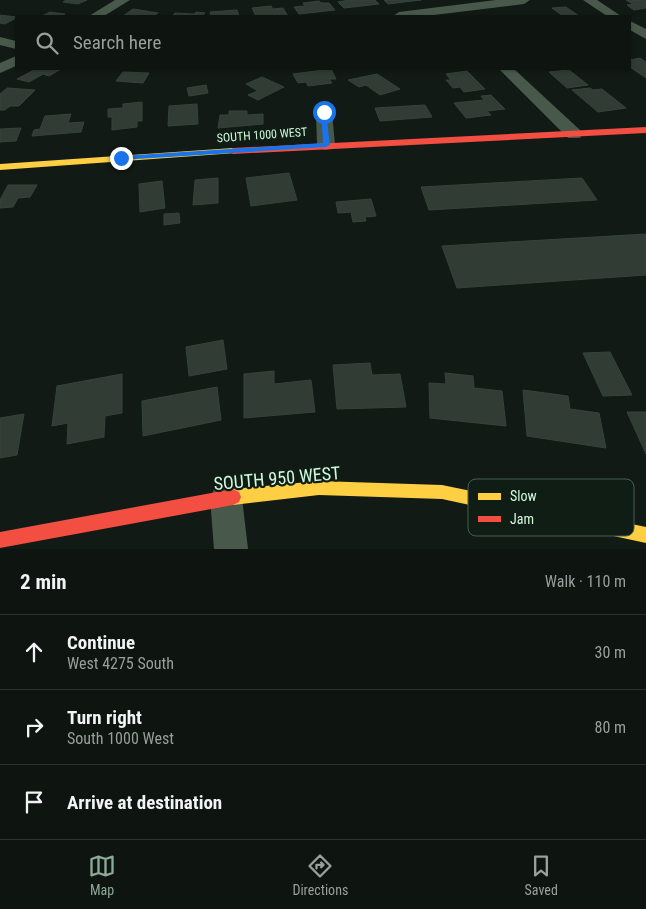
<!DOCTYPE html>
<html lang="en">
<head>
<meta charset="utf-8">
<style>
  body { margin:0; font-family:"Roboto Condensed",sans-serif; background:#1c211e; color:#f1f3f6 }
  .stop { position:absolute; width:15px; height:15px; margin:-11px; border:4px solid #1a73e8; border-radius:50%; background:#fff }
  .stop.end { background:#1a73e8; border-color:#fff; box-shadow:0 1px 5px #0008 }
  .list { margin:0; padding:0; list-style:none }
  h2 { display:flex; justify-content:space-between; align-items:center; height:65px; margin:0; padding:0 20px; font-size:21px }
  h2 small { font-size:16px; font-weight:400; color:#9b9e9f }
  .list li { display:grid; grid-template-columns:32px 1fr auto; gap:15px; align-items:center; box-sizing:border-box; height:75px; padding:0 20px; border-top:1px solid #2e3330 }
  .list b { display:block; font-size:19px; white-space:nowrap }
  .list p { margin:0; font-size:16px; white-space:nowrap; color:#9b9e9f }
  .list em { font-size:16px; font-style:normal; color:#9b9e9f }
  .icon { flex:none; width:28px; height:28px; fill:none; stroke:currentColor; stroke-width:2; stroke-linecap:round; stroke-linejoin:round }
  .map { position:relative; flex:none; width:646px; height:549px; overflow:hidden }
  .search { position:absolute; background:#0e1410; box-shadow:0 1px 4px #0004; left:15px; right:15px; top:15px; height:55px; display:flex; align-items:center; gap:12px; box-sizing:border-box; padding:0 18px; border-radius:0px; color:#9b9e9f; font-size:19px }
  .sheet { height:290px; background:#0e1410 }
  nav { display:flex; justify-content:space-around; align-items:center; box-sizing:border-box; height:70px; border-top:1px solid #2e3330; background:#0e1410; font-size:14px; color:#9b9e9f }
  nav a { display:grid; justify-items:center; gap:2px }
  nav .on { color:#8eab97 }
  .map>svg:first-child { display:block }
  .building { fill:#303c34; stroke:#34443b }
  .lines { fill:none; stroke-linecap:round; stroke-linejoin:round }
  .street { fill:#48594b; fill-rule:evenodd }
  .slow { fill:#ffcf43; fill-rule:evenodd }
  .jam { fill:#f24e42; fill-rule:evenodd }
  .route { fill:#1a73e8 }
  .labels { text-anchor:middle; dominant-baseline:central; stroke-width:4.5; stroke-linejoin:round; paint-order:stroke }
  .far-street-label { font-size:12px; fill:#d1f9dd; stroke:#0f1d14 }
  .near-street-label { font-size:18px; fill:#d1f9dd; stroke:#0f1d14 }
  .key { fill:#0f1d14; stroke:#495f50; stroke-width:1 }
  .key-label { font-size:14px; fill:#d1f9dd }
</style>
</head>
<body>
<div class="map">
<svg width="646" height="549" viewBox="0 0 646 549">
  <rect width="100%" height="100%" fill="#121a15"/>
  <g class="building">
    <path d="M 66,0 L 87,0 L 78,4 L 63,2 Z"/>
    <path d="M 349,0 L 375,0 L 379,4 L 344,8 L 338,2 Z"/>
    <path d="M 384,0 L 421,0 L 388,4 Z"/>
    <path d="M 626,0 L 644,0 L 646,1 L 646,8 L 634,10 L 627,5 L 633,4 Z"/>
    <path d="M 319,1 L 321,3 L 329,3 L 335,10 L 299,14 L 294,7 L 305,6 L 303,3 Z"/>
    <path d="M 271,6 L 273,9 L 283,8 L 288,16 L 256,16 L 252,8 Z"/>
    <path d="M 566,7 L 579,16 L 563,16 L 552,8 Z"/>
    <path d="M 133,9 L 158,13 L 153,16 L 123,16 Z"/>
    <path d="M 237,10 L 239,16 L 211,16 L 210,12 Z"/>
    <path d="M 50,12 L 65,14 L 62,16 L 42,16 Z"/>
    <path d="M 196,12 L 205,13 L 202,16 L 172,16 L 175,13 L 194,14 Z"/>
    <path d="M 0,15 L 16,17 L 16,18 L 5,24 L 0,23 Z"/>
    <path d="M 640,58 L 646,62 L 646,78 L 630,67 L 630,60 Z"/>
    <path d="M 36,69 L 61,69 L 49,76 L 43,74 L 29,82 L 17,79 Z"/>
    <path d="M 331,69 L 336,79 L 329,79 L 332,83 L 308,86 L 306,82 L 298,83 L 293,74 Z"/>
    <path d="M 569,70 L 588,85 L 567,88 L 549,72 Z"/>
    <path d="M 467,71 L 485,89 L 464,92 L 460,87 L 453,88 L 446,80 L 451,80 L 446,74 Z"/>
    <path d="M 123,72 L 149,73 L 143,83 L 116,81 Z"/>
    <path d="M 377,74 L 400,89 L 380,95 L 366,85 L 359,87 L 348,80 Z"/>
    <path d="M 262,77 L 284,87 L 258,100 L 248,95 L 258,91 L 246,84 Z"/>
    <path d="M 206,85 L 208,93 L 189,96 L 187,88 Z"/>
    <path d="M 7,88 L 35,90 L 19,106 L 10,106 L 5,110 L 0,110 L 0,94 Z"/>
    <path d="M 590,88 L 593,90 L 602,89 L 626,108 L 598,112 L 572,90 Z"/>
    <path d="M 491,95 L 505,109 L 487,111 L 491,115 L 466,118 L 454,103 L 484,100 L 481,96 Z"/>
    <path d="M 142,102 L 142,121 L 137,121 L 137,127 L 112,130 L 112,117 L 108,117 L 108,109 L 123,108 L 123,104 Z"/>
    <path d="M 197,104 L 198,124 L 168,126 L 169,106 Z"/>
    <path d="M 425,105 L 432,117 L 380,121 L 375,108 Z"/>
    <path d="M 229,111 L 247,111 L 247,115 L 263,114 L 263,124 L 218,128 L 220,115 L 229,115 Z"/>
    <path d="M 71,114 L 68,123 L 84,122 L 81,132 L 32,136 L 34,130 L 40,129 L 45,116 Z"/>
    <path d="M 21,128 L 16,141 L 0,142 L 0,129 Z"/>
    <path d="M 289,173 L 297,200 L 251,206 L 246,178 Z"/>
    <path d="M 218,178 L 218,203 L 193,205 L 195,180 Z"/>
    <path d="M 582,178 L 597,200 L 429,210 L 421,187 Z"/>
    <path d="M 162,181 L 165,208 L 140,212 L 139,184 Z"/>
    <path d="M 8,185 L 37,185 L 30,197 L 18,198 L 13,207 L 0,208 L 0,200 Z"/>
    <path d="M 371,199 L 376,216 L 365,217 L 366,221 L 353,222 L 351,212 L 338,213 L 336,202 Z"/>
    <path d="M 179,213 L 180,223 L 164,225 L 164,214 Z"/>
    <path d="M 646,234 L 646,275 L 457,288 L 442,246 Z"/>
    <path d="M 223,340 L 227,369 L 189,376 L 186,347 Z"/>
    <path d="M 610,352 L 632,395 L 603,396 L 583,353 Z"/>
    <path d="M 370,363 L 372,375 L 400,374 L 406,407 L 337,409 L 333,365 Z"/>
    <path d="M 274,371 L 274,384 L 311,380 L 315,412 L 244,418 L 244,374 Z"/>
    <path d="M 445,373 L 473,376 L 474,388 L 502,391 L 506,426 L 430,418 L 429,383 L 446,384 Z"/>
    <path d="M 122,374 L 122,413 L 105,416 L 104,437 L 67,444 L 68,423 L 52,426 L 57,386 Z"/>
    <path d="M 217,387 L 221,420 L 143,436 L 142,401 Z"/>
    <path d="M 523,390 L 568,396 L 570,409 L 599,413 L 606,448 L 527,436 Z"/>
    <path d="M 627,412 L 646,412 L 646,454 Z"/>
    <path d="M 24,414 L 17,455 L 0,458 L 0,418 Z"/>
  </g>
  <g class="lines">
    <g class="street">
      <path d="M 115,0 L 130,0 L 104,16 L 89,16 Z"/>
      <path d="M 496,0 L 530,0 L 524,4 L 426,16 L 393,16 L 399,12 Z"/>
      <path d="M 583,0 L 597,0 L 621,16 L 607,16 Z"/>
      <path d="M 630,21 L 646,29 L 646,39 L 630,30 Z"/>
      <path d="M 0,37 L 16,41 L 16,49 L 0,45 Z"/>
      <path d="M 16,56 L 16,66 L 0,73 L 0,63 Z"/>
      <path d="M 499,69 L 514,69 L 580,130 L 582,134 L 580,138 L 568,138 Z"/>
      <path d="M 324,107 L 330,109 L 332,112 L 335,145 L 332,149 L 326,150 L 320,149 L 317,145 L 316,112 L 318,109 Z"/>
      <path d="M 226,483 L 237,487 L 242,498 L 248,549 L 214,549 L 210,498 L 215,487 Z"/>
    </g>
    <g class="slow">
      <path d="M 233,148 L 237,151 L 236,153 L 0,170 L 0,164 Z"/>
      <path d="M 319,481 L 442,485 L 646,527 L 646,543 L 442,499 L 319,495 L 233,505 L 227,502 L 225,497 L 227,492 L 233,489 Z"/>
    </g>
    <g class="jam">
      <path d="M 646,127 L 646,133 L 233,154 L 229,151 L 233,148 Z"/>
      <path d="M 233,489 L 239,492 L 241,497 L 239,502 L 233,505 L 0,548 L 0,532 Z"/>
    </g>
  </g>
  <path class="route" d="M 321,111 L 326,112 L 330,145 L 326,147 L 121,160 L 117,158 L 121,156 L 323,143 Z"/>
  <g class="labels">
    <g class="far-street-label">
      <text transform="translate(262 135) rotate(-4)">SOUTH 1000 WEST</text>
    </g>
    <g class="near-street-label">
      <text transform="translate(277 478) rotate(-5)">SOUTH 950 WEST</text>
    </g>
  </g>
  <rect x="468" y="479" width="166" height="57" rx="8" class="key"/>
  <rect x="478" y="493" width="23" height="7" fill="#ffcf43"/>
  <rect x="478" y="516" width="23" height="6" fill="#f24e42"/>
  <g class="key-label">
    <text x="510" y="501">Slow</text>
    <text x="510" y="524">Jam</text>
  </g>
</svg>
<div class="stop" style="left:324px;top:112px"></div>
<div class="stop end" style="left:121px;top:158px"></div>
<div class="search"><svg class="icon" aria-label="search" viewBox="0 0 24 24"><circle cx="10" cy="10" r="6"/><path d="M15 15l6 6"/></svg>Search here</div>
</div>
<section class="sheet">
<h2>2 min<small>Walk · 110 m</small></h2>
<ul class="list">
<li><svg class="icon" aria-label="ahead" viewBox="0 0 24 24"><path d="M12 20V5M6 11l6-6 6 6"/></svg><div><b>Continue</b><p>West 4275 South</p></div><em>30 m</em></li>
<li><svg class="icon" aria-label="right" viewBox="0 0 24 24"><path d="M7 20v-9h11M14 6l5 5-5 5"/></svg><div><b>Turn right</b><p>South 1000 West</p></div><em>80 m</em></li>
<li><svg class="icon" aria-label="arrive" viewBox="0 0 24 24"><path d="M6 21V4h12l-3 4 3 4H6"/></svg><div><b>Arrive at destination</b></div></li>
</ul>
</section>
<nav>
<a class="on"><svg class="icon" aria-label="map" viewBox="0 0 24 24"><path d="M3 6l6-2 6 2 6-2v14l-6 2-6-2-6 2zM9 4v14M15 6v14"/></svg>Map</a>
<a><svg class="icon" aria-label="directions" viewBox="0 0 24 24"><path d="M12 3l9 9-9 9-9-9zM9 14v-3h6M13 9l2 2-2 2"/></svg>Directions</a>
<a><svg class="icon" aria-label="saved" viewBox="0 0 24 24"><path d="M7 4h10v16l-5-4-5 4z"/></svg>Saved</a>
</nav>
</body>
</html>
